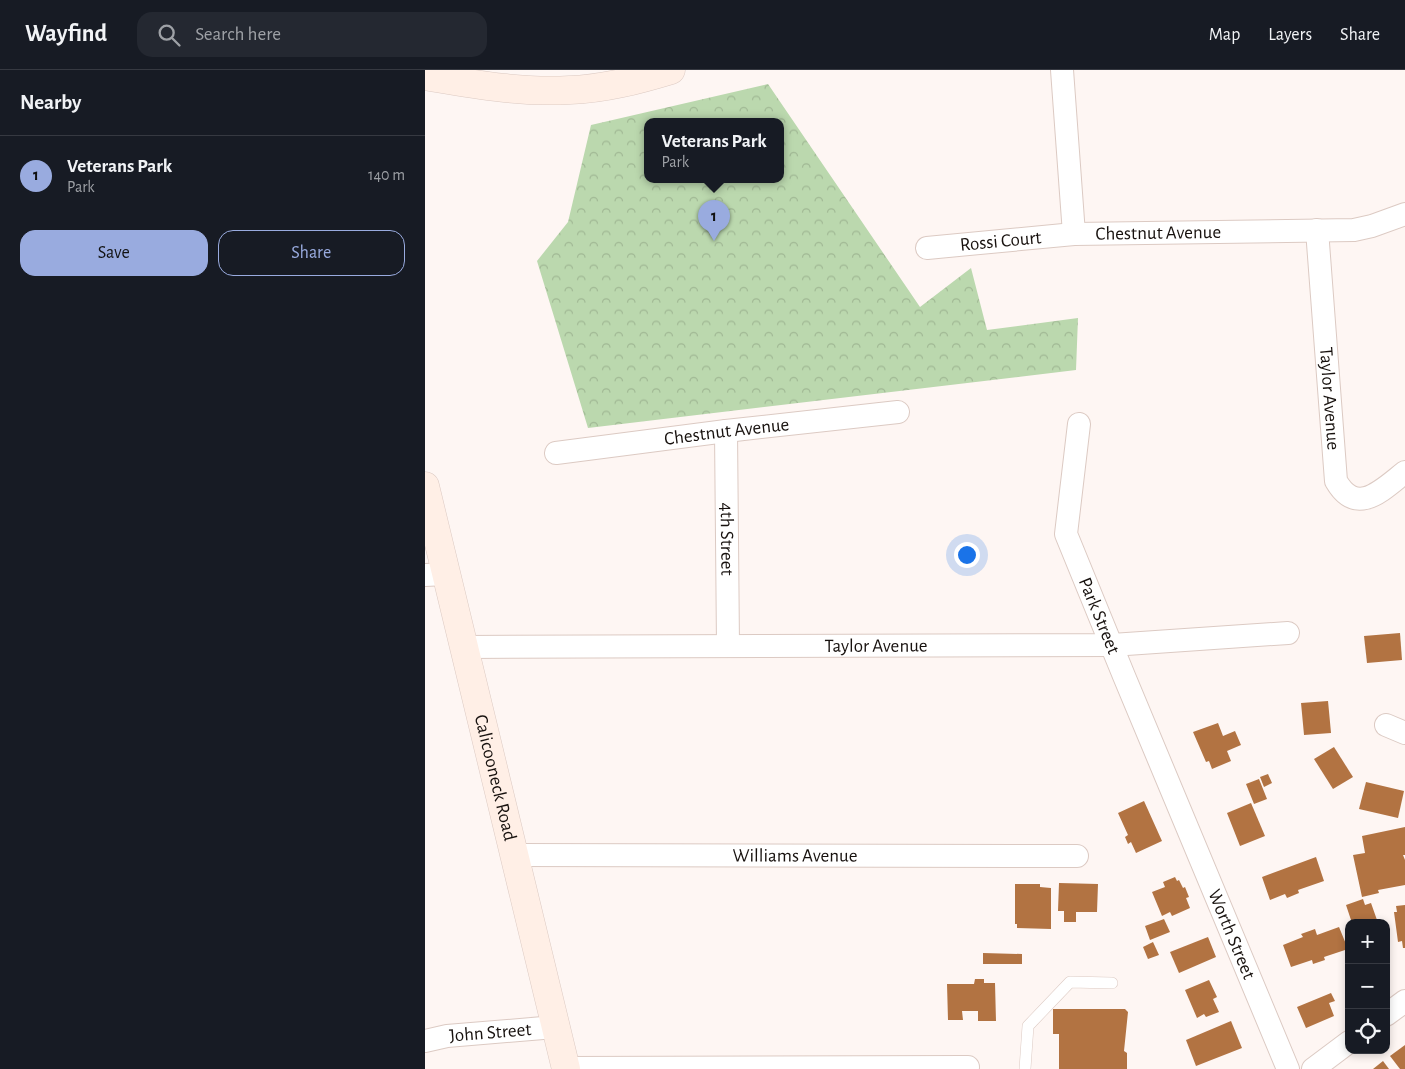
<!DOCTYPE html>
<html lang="en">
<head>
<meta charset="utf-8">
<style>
  body { margin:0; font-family:"Alegreya Sans",sans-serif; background:#242831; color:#f1f3f6 }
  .controls { position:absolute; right:15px; bottom:15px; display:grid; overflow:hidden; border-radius:10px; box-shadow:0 2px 8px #0003 }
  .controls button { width:45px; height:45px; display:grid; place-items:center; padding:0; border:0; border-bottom:1px solid #363941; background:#171b24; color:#f1f3f6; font:25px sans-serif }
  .you { position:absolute; left:541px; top:484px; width:18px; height:18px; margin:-12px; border:4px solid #fff; border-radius:50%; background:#1a73e8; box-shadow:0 0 0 8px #1a73e833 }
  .badge { display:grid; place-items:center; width:32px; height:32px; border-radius:50%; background:#99abdf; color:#111; font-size:16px; font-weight:700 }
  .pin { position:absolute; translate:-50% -41px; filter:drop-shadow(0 1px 2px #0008) }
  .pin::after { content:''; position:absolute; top:26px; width:18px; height:15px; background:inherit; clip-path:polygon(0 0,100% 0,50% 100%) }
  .popup { position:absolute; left:219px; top:48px; width:140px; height:65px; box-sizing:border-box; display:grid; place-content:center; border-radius:10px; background:#171b24; filter:drop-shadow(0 1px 4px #0005); font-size:16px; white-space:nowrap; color:#9ea1a6 }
  .popup b { font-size:19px; color:#f1f3f6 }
  .popup::after { content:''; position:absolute; left:50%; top:100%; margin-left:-10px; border:10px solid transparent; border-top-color:#171b24 }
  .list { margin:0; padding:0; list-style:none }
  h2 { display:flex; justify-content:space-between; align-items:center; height:65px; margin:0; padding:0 20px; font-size:21px }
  h2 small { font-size:16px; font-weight:400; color:#9ea1a6 }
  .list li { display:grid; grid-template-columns:32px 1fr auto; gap:15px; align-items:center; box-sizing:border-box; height:80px; padding:0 20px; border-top:1px solid #363941 }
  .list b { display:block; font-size:19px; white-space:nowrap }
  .list p { margin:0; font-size:16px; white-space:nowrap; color:#9ea1a6 }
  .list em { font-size:16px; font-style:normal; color:#9ea1a6 }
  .actions { display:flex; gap:10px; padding:15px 20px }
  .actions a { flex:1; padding:11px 0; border:1px solid #99abdf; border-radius:15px; text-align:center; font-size:18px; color:#99abdf }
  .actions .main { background:#99abdf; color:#111 }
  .icon { flex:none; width:28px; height:28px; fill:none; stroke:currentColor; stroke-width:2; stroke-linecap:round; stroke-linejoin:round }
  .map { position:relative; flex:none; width:980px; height:999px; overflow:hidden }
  header { display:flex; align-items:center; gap:30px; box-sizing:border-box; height:70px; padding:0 25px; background:#171b24; border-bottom:1px solid #363941 }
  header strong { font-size:24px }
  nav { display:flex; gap:28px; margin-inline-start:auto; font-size:18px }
  .search { width:350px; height:45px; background:#242831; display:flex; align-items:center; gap:12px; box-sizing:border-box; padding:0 18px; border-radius:15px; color:#9ea1a6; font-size:19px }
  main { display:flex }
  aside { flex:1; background:#171b24 }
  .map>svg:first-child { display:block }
  .park { fill:url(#park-crowns); fill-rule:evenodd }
  .building { fill:#b27342 }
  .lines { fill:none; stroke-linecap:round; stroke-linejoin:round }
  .lane-casing { stroke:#dccac3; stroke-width:12 }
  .street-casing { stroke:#dccac3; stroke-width:24 }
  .secondary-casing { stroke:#dccac3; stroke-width:29 }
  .lane { stroke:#fff; stroke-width:11 }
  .street { stroke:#fff; stroke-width:22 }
  .secondary { stroke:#ffefe6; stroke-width:28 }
  .labels { text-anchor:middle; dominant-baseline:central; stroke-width:5; stroke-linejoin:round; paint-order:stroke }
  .street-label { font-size:19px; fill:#17110e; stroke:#fef6f3 }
</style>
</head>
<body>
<header>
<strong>Wayfind</strong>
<div class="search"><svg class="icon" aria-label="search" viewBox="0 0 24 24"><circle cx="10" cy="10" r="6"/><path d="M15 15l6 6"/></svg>Search here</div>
<nav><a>Map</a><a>Layers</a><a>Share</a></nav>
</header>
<main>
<aside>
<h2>Nearby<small></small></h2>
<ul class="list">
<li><span class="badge">1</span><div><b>Veterans Park</b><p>Park</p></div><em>140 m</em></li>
</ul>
<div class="actions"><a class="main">Save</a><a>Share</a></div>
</aside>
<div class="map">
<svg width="980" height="999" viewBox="0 0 980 999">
  <defs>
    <pattern id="park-crowns" width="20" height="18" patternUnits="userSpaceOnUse" patternTransform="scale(1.25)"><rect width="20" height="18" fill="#bbd8ae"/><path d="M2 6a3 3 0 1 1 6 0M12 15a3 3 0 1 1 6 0" fill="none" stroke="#a0b894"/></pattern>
  </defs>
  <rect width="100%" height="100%" fill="#fef6f3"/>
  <path class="park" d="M 343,14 L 495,237 L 546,198 L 562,260 L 653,248 L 651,300 L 163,358 L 112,191 L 143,152 L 166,55 ZM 223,52 L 355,52 L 355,110 L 223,110 Z"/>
  <g class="building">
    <path d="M 975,563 L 977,590 L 942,593 L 939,566 Z"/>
    <path d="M 903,631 L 906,663 L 879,665 L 876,633 Z"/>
    <path d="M 793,653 L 798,666 L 810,661 L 816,675 L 802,681 L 806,691 L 787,699 L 784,691 L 781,692 L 768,662 Z"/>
    <path d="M 909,677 L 928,707 L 908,719 L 889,689 Z"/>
    <path d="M 843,704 L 847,713 L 839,717 L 835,707 Z"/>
    <path d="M 834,709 L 842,729 L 829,734 L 821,714 Z"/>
    <path d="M 941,712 L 979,721 L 973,748 L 934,739 Z"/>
    <path d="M 719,731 L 737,771 L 711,783 L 706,772 L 703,774 L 700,767 L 703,765 L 693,743 Z"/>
    <path d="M 826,733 L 840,766 L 815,776 L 802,743 Z"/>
    <path d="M 980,757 L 980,785 L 978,785 L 980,790 L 980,815 L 953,820 L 954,823 L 937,827 L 928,785 L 940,783 L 937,766 Z"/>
    <path d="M 891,787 L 899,811 L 873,820 L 874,823 L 862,828 L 860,824 L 845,830 L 837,807 Z"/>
    <path d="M 750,807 L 752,811 L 754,810 L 758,818 L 760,817 L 764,827 L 761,828 L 765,838 L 747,846 L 745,842 L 737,846 L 727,822 L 740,817 L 738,812 Z"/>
    <path d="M 634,813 L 673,814 L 672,842 L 651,842 L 651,852 L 639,852 L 639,841 L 633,841 Z"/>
    <path d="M 590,814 L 615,814 L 615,817 L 626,818 L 626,859 L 592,858 L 592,854 L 590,854 Z"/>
    <path d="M 938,829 L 940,835 L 946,833 L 952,850 L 944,853 L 927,853 L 921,835 Z"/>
    <path d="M 980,835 L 980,878 L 978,878 L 977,871 L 973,872 L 969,842 L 972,842 L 971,836 Z"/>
    <path d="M 739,849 L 745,862 L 725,870 L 720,856 Z"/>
    <path d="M 914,857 L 923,879 L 899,887 L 900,890 L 888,894 L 887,890 L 866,897 L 858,875 L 878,867 L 876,864 L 890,859 L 892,865 Z"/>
    <path d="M 783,867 L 791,887 L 754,903 L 745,882 Z"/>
    <path d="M 728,872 L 734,885 L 723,889 L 718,877 Z"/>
    <path d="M 558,883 L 597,884 L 597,894 L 558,894 Z"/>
    <path d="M 550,909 L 559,909 L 559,913 L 570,913 L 571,951 L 553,951 L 553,941 L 537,941 L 538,950 L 523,950 L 522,914 L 549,914 Z"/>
    <path d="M 784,910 L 792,927 L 788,929 L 794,942 L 781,947 L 779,944 L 772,948 L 760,920 Z"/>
    <path d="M 906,923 L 910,931 L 904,933 L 909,946 L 881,958 L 872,937 Z"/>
    <path d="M 628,939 L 700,939 L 703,942 L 699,981 L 702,983 L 702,999 L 634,999 L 634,964 L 628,964 Z"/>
    <path d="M 806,951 L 817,978 L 771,996 L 761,970 Z"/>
    <path d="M 980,975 L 980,999 L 975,999 L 965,986 Z"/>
    <path d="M 958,991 L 964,999 L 948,999 Z"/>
  </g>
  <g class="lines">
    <g class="lane-casing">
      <path id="lane" d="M 600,999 L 603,956 L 645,912 L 687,913"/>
    </g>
    <g class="street-casing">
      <g id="street">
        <path d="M 637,0 L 649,164"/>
        <path id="s1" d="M 892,160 L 911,411 C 932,447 957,420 980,402"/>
        <path id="s2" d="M 502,178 L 649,164 L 929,160 L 947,156 L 980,144"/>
        <path id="s3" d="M 654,354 L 641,464 L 699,606 L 863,999"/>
        <path id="s4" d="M 301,361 L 303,576"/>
        <path id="s5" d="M 131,383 L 301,361 L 473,342"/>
        <path d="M 0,505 L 21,504"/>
        <path id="s6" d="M 39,577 L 687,575 L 863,563"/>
        <path d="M 961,655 L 980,663"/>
        <path id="s7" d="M 89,785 L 652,786"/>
        <path d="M 961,945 L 980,931"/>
        <path id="s8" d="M 0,971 L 22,966 L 130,957"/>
        <path d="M 141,998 L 543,997"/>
        <path d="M 888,999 L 924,972"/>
      </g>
    </g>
    <g class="secondary-casing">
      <g id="secondary">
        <path d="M 0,6 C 48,14 96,23 145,20 C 179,19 213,10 246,0"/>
        <path id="s9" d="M 0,416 L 141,999"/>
      </g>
    </g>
    <use href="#lane" class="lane"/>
    <use href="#street" class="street"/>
    <use href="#secondary" class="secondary"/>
  </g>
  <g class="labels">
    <g class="street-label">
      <text stroke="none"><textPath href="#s2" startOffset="232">Chestnut Avenue</textPath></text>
      <text stroke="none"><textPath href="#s2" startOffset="74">Rossi Court</textPath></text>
      <text stroke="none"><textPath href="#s1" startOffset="169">Taylor Avenue</textPath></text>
      <text stroke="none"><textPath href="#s5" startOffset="172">Chestnut Avenue</textPath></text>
      <text stroke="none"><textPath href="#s4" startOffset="108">4th Street</textPath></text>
      <text stroke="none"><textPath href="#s3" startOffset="199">Park Street</textPath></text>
      <text stroke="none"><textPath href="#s6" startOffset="412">Taylor Avenue</textPath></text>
      <text stroke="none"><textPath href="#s9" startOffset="300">Calicooneck Road</textPath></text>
      <text stroke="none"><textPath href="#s7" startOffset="281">Williams Avenue</textPath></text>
      <text stroke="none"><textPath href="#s3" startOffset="544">Worth Street</textPath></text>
      <text stroke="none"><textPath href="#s8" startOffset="66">John Street</textPath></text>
    </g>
  </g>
</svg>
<div class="controls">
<button>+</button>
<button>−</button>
<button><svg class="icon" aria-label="locate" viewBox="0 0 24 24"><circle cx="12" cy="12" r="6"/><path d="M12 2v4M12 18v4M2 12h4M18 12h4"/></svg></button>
</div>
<div class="you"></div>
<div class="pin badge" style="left:289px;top:171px">1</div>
<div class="popup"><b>Veterans Park</b>Park</div>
</div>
</main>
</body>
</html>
